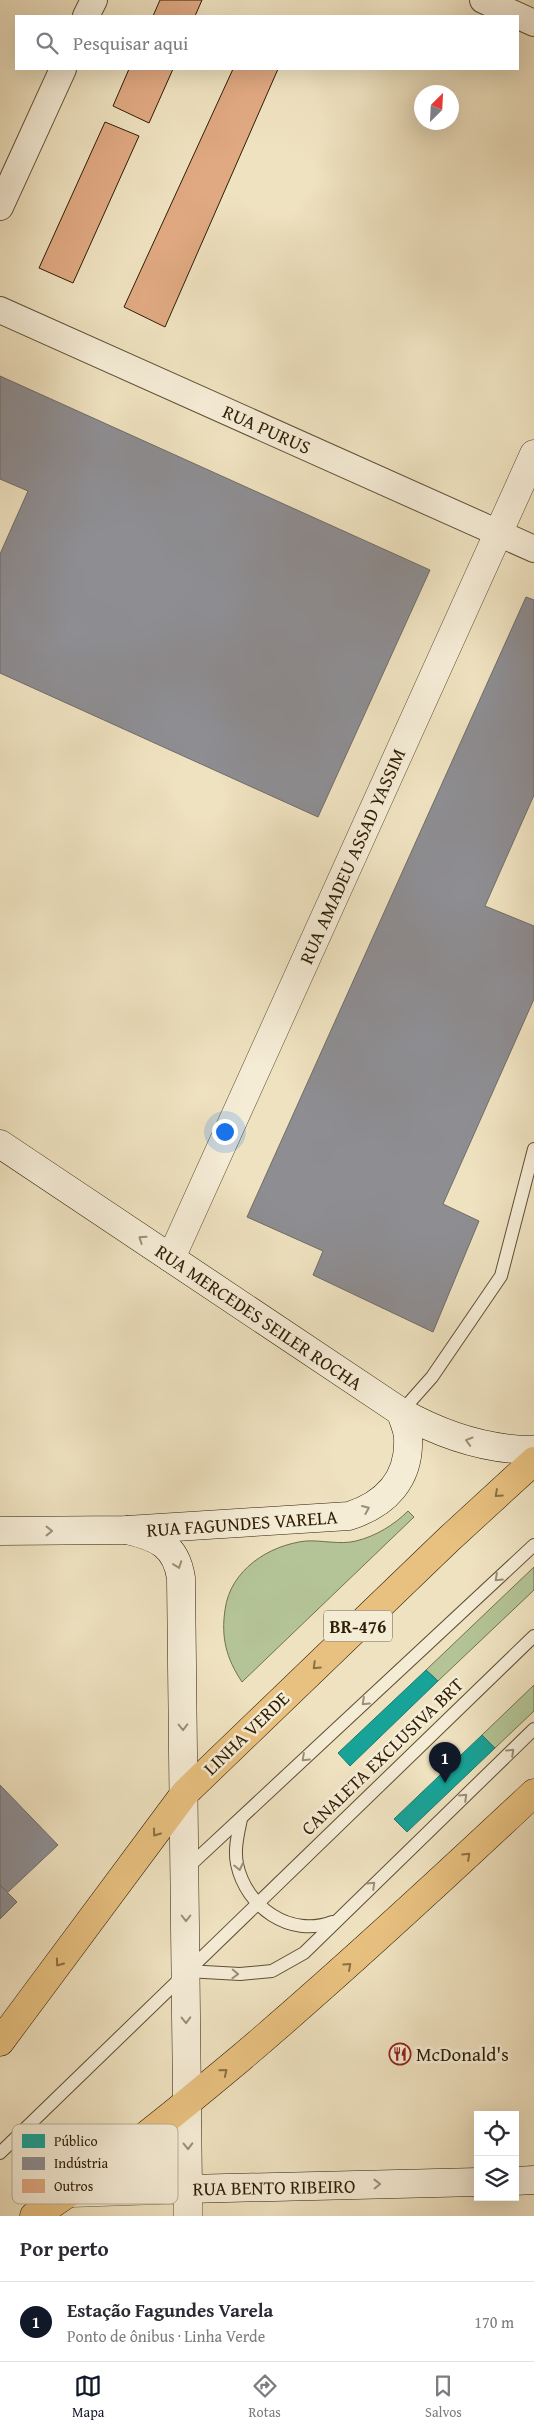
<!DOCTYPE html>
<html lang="pt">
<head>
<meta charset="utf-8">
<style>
  body { margin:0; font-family:"Gentium Book Plus",serif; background:#f2f2f3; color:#2b2b33 }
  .controls { position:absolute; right:15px; bottom:15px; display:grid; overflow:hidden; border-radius:0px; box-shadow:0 5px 20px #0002 }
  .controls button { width:45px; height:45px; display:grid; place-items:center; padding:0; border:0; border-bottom:1px solid #e1e1e2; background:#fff; color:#2b2b33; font:25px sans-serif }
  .compass { position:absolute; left:414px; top:85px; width:45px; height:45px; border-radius:50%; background:#fff; box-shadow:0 5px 20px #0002; rotate:24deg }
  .you { position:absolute; left:224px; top:1131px; width:18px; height:18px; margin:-12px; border:4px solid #fff; border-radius:50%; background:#1a73e8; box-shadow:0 0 0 8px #1a73e833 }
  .badge { display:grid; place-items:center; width:32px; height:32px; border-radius:50%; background:#111827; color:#fff; font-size:16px; font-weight:700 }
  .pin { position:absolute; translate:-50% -41px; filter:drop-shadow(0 1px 2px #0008) }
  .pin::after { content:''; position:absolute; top:26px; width:18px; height:15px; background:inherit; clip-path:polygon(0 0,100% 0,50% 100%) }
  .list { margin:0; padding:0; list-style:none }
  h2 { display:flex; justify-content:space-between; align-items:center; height:65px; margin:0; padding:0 20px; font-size:21px }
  h2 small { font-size:16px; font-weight:400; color:#7c7c81 }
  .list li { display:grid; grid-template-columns:32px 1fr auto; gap:15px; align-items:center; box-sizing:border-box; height:80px; padding:0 20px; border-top:1px solid #e1e1e2 }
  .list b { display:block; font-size:19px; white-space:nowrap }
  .list p { margin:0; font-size:16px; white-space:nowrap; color:#7c7c81 }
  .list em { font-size:16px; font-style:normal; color:#7c7c81 }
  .icon { flex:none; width:28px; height:28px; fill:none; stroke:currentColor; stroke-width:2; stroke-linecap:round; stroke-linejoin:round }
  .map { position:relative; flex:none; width:534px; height:2216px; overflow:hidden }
  .search { position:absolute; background:#fff; box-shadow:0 5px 20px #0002; left:15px; right:15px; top:15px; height:55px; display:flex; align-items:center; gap:12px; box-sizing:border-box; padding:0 18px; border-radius:0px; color:#7c7c81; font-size:19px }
  .sheet { height:145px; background:#fff }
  nav { display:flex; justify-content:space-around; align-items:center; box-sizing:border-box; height:70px; border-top:1px solid #e1e1e2; background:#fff; font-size:14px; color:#7c7c81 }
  nav a { display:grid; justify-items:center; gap:2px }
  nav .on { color:#111827 }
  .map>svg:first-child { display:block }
  .green { fill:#b4c496; stroke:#71714e }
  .public { fill:#17a398; stroke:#1e7b6c }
  .industry { fill:#8d8d92; stroke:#706c68 }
  .building { fill:#e0a982; stroke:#2e1e05 }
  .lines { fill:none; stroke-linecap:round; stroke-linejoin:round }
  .service-casing { stroke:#5e4f34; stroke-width:14 }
  .minor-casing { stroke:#5e4f34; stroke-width:28 }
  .tertiary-casing { stroke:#5e4f34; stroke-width:29 }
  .secondary-casing { stroke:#2e1e05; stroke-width:29 }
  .trunk-casing { stroke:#2e1e05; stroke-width:29 }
  .service { stroke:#f5ecd6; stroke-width:12 }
  .minor { stroke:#f5ecd6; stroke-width:26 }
  .tertiary { stroke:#f5ecd6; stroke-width:28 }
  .secondary { stroke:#f5ecd6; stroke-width:28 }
  .trunk { stroke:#e8c180; stroke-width:28 }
  .oneway { stroke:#9b8f78 }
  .oneway2 { stroke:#8b7042 }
  .labels { text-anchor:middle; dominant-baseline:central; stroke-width:5; stroke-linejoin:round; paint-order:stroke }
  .shield { fill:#f5ecd6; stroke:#6a5c44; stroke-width:1 }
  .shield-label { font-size:18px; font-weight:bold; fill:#2e1e05 }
  .street-label { font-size:19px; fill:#2e1e05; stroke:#f5ecd6 }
  .poi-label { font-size:19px; fill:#2e1e05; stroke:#f5ecd6; text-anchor:start }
  .key { fill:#f5ecd6; stroke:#b9ae97; stroke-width:1 }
  .key-label { font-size:14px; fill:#2e1e05 }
</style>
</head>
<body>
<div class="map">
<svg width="534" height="2216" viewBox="0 0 534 2216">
  <rect width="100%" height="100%" fill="#efe2c0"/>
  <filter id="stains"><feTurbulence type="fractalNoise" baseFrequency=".004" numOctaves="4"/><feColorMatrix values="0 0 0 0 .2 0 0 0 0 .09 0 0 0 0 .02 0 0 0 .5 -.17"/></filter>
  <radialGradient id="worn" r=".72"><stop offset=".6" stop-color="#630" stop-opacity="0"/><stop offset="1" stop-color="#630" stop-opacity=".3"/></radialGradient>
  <g class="green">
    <path d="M 408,1511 L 414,1517 L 242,1682 C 226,1658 221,1637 225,1610 C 230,1570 269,1545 306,1541 C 322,1540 340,1545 356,1541 C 376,1536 394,1525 408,1511 Z"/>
    <path d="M 534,1567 L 534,1590 L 438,1681 L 426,1670 Z"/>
    <path d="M 534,1685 L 534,1711 L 495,1748 L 482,1735 Z"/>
  </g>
  <g class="public">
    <path d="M 426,1670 L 438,1681 L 350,1766 L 338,1753 Z"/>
    <path d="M 482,1735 L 495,1748 L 407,1832 L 394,1819 Z"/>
  </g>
  <g class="industry">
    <path d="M 0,376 L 430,570 L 318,817 L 0,673 L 0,554 L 28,491 L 0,479 Z"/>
    <path d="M 526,597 L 534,600 L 534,795 L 485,906 L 534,926 L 534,999 L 443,1204 L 479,1221 L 433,1332 L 313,1275 L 323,1251 L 247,1217 Z"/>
    <path d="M 0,1785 L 58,1845 L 7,1893 L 0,1885 Z"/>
    <path d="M 0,1885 L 17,1902 L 0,1919 Z"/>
  </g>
  <g class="building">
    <path d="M 160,0 L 202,0 L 195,16 L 153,16 Z"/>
    <path d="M 129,69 L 173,69 L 149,123 L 113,106 Z"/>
    <path d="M 233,69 L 278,69 L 165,327 L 124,307 Z"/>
    <path d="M 105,122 L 139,136 L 73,283 L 39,268 Z"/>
  </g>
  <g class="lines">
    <g class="service-casing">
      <g id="service">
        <path d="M 401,1412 L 432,1377 L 501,1276 L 534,1149"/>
        <path d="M 241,1819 C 238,1834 234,1849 237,1864 C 246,1907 290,1938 332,1922"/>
        <path d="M 186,1869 L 534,1545"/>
        <path d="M 186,1971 L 240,1974 L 272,1971 L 304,1953 L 534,1729"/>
        <path d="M 0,2153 L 534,1636"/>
      </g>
    </g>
    <g class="minor-casing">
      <g id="minor">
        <path d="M 483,0 L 534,23"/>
        <path d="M 86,16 L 94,0"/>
        <path d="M 0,207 L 63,69"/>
        <path d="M 0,310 L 534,549"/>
      </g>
    </g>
    <g class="tertiary-casing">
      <g id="tertiary">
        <path d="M 171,1258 L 534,454"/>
        <path d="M 70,2193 L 188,2189 L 188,2216"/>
      </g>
    </g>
    <g class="secondary-casing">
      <g id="secondary">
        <path d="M 0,1144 L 401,1412 C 442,1435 486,1450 534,1450"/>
        <path d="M 127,1530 C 157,1537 176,1545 181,1578 L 188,2189 L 478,2182"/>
        <path d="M 0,1531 L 127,1530 L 349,1516 C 386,1504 410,1479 408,1438 C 408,1430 403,1420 401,1412"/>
        <path d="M 515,2181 L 534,2180"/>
      </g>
    </g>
    <g class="trunk-casing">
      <g id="trunk">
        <path d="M 0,2042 L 185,1793 L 449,1539 L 534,1461"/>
        <path d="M 34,2216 C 107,2169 175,2113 242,2057 C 342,1972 438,1883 534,1793"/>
      </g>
    </g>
    <use href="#service" class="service"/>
    <use href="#minor" class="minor"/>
    <use href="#tertiary" class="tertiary"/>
    <use href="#secondary" class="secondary"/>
    <use href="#trunk" class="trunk"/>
  </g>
  <defs><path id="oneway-chevron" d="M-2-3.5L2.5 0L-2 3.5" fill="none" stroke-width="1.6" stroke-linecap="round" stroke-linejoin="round" transform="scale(1.25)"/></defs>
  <g class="oneway">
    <use href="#oneway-chevron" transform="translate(142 1239) rotate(-146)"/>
    <use href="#oneway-chevron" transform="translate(469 1441) rotate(-164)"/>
    <use href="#oneway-chevron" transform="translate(366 1509) rotate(-23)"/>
    <use href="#oneway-chevron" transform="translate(49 1531)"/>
    <use href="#oneway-chevron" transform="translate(178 1565) rotate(70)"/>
    <use href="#oneway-chevron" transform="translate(498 1578) rotate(137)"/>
    <use href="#oneway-chevron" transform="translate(365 1702) rotate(137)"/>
    <use href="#oneway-chevron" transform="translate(183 1727) rotate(89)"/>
    <use href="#oneway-chevron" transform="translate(511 1752) rotate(-44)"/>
    <use href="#oneway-chevron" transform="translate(305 1758) rotate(137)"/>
    <use href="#oneway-chevron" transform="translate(464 1797) rotate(-44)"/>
    <use href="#oneway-chevron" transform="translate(239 1867) rotate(77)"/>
    <use href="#oneway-chevron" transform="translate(372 1885) rotate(-44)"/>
    <use href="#oneway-chevron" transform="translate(186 1918) rotate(90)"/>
    <use href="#oneway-chevron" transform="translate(235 1974) rotate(2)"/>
    <use href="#oneway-chevron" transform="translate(186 2020) rotate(89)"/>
    <use href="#oneway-chevron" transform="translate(188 2146) rotate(89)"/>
    <use href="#oneway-chevron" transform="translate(377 2184) rotate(-1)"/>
  </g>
  <g class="oneway2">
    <use href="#oneway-chevron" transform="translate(498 1494) rotate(138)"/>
    <use href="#oneway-chevron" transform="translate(316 1666) rotate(136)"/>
    <use href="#oneway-chevron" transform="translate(156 1833) rotate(126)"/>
    <use href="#oneway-chevron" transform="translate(467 1856) rotate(-43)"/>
    <use href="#oneway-chevron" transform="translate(59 1963) rotate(126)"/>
    <use href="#oneway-chevron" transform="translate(348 1966) rotate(-42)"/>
    <use href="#oneway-chevron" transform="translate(224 2072) rotate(-40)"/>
  </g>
  <defs>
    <g id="restaurant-ring" transform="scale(1.125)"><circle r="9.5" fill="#f5ecd6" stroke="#8f2418" stroke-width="1.5"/><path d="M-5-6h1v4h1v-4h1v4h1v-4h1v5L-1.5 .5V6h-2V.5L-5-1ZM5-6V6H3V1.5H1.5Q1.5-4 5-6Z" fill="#8f2418"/></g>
  </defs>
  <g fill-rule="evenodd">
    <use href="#restaurant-ring" x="400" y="2054"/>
  </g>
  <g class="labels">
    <rect class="shield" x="324" y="1610.5" width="68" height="31" rx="4"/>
    <g class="shield-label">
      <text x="358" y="1626">BR-476</text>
    </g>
    <g class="street-label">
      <text transform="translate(267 429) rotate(24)">RUA PURUS</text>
      <text transform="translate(352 856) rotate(-66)">RUA AMADEU ASSAD YASSIM</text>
      <text transform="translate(259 1317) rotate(34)">RUA MERCEDES SEILER ROCHA</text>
      <text transform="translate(242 1523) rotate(-4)">RUA FAGUNDES VARELA</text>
      <text transform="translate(246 1733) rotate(-44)">LINHA VERDE</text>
      <text transform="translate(382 1756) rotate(-44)">CANALETA EXCLUSIVA BRT</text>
      <text transform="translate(274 2187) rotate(-1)">RUA BENTO RIBEIRO</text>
    </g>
    <g class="poi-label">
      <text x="416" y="2054">McDonald's</text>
    </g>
  </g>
  <rect x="12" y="2124" width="166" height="80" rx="8" class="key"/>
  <rect x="22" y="2134" width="23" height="14" fill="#17a398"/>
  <rect x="22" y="2157" width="23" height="13" fill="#8d8d92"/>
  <rect x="22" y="2179" width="23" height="14" fill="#e0a982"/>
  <g class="key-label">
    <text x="54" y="2146">Público</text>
    <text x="54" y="2168">Indústria</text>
    <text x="54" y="2191">Outros</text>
  </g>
  <rect width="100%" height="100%" filter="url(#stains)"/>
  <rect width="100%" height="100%" fill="url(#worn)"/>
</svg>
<div class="controls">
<button><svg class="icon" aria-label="locate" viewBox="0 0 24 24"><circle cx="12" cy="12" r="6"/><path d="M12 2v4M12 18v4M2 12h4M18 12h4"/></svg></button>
<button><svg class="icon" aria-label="layers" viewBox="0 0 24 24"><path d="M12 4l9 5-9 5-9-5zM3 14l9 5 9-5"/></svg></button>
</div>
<svg class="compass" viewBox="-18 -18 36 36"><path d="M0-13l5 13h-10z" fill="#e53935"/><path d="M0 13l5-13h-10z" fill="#7c7c81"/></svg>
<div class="you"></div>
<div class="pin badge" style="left:445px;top:1783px">1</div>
<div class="search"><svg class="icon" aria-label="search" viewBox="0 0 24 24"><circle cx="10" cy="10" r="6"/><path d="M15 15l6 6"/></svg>Pesquisar aqui</div>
</div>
<section class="sheet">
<h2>Por perto<small></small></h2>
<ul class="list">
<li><span class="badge">1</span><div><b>Estação Fagundes Varela</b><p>Ponto de ônibus · Linha Verde</p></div><em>170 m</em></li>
</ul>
</section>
<nav>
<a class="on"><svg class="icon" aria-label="map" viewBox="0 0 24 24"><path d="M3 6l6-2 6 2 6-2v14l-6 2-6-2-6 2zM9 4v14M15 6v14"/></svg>Mapa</a>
<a><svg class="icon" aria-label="directions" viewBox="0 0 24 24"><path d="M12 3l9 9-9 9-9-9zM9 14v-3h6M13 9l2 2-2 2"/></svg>Rotas</a>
<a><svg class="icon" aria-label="saved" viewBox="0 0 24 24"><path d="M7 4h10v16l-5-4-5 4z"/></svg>Salvos</a>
</nav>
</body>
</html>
